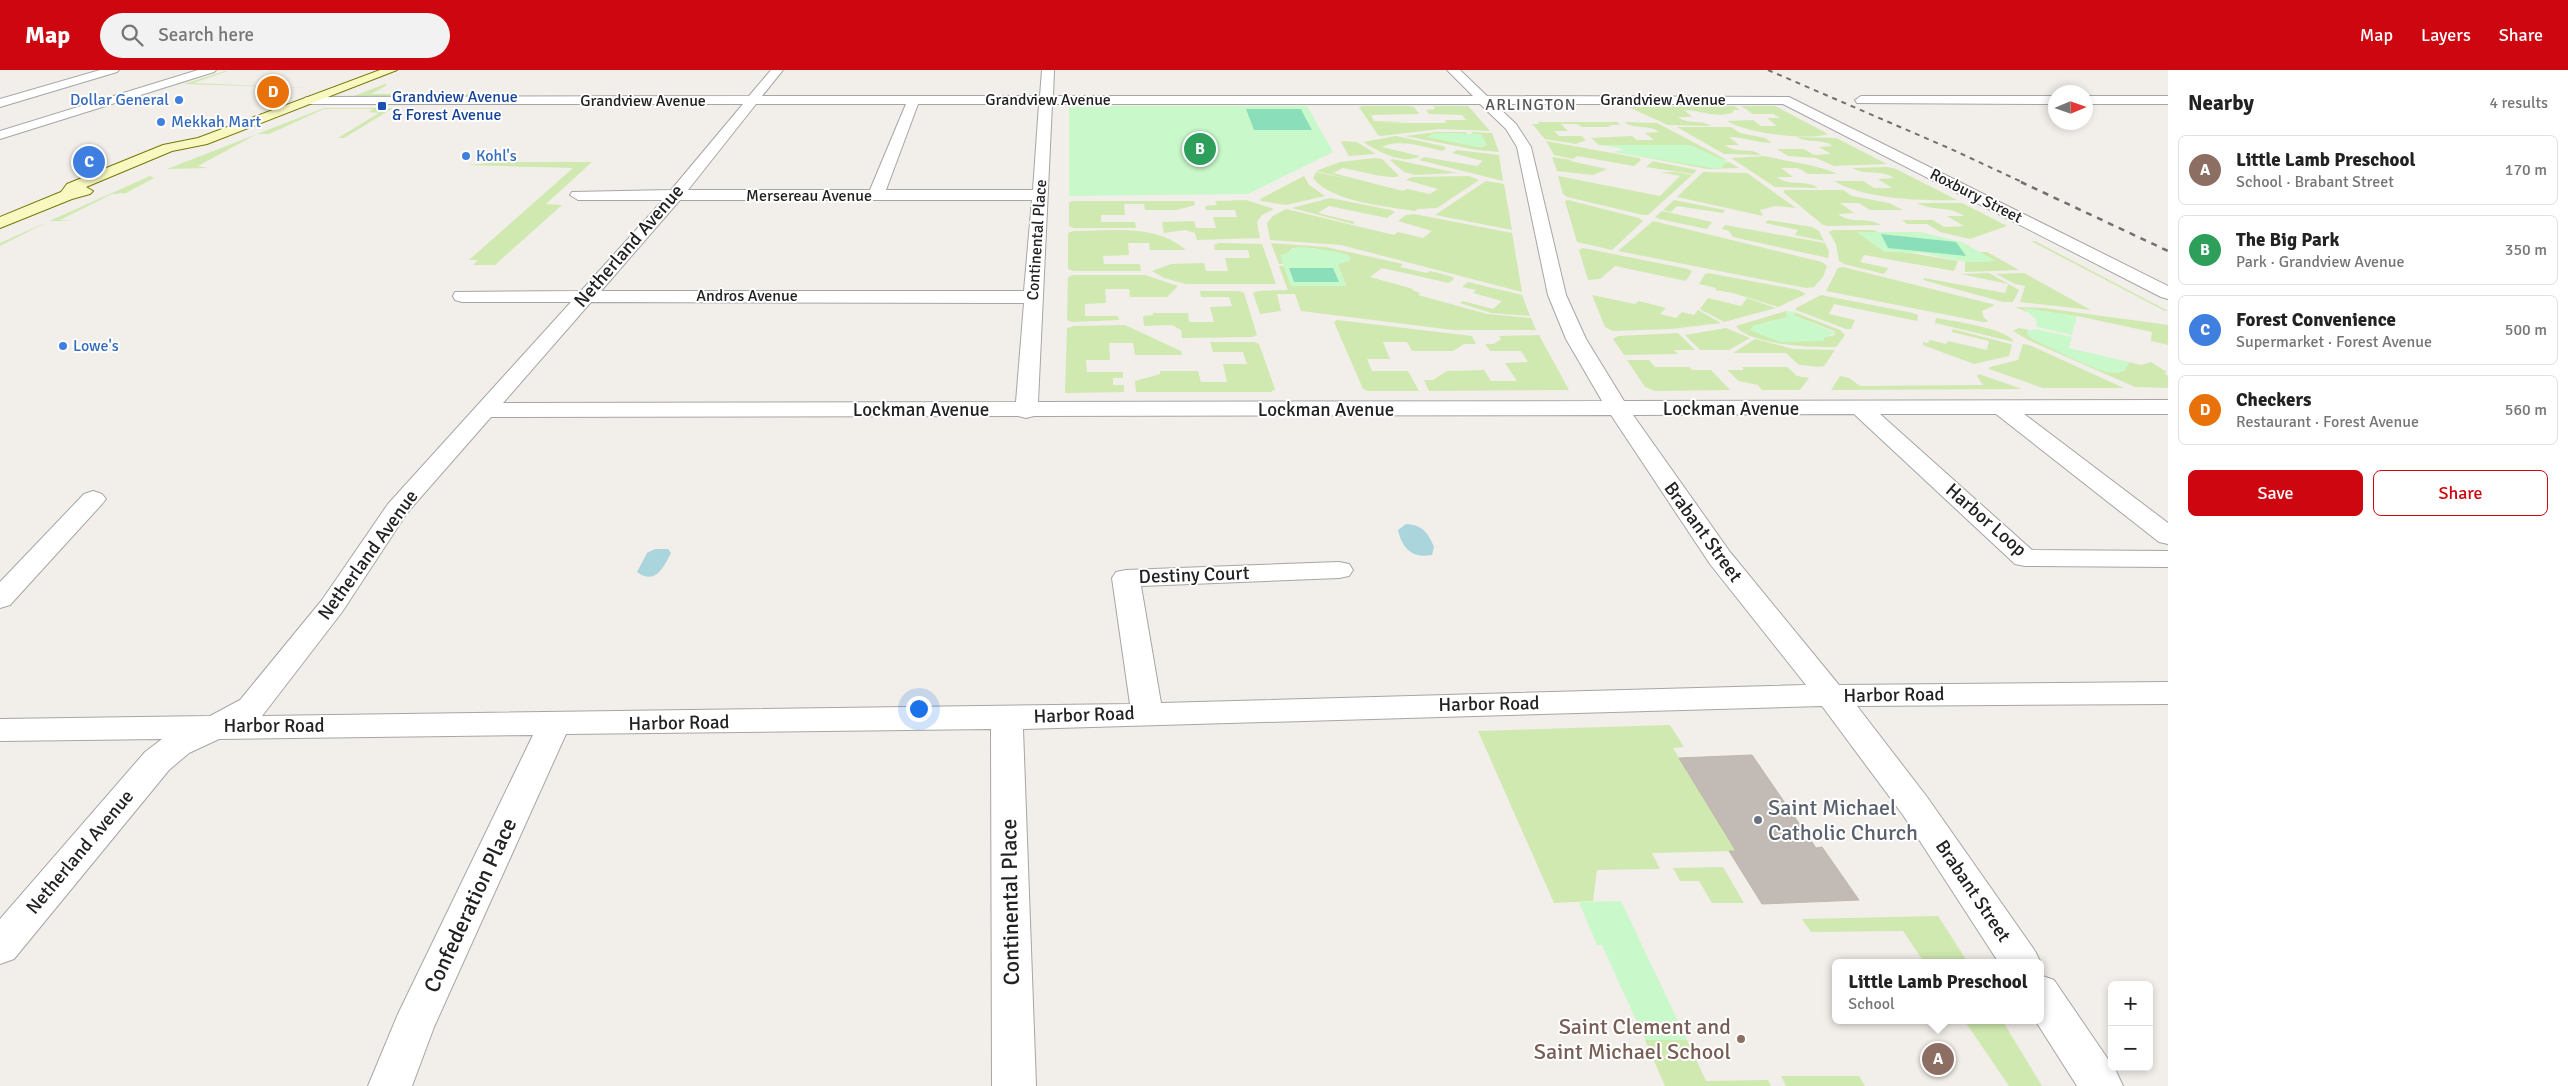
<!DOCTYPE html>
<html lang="en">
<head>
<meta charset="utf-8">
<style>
  body { margin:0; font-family:Signika,sans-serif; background:#f2f2f2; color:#222 }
  .controls { position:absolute; right:15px; bottom:15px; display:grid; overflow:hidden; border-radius:8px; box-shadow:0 2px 8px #0003 }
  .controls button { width:45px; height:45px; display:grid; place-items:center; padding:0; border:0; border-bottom:1px solid #e0e0e0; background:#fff; color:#222; font:25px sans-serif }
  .compass { position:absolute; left:2048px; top:15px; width:45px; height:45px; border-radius:50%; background:#fff; box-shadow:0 2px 8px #0003; rotate:88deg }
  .you { position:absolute; left:918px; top:638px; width:18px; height:18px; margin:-12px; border:4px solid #fff; border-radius:50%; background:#1a73e8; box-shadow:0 0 0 8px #1a73e833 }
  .badge { display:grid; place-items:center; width:32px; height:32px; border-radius:50%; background:#ce0610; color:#fff; font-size:16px; font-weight:700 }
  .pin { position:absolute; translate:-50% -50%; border:2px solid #fff; box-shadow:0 1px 5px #0006 }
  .popup { position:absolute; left:1832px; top:889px; width:212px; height:65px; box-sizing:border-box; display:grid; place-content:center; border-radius:8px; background:#fff; filter:drop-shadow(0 1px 4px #0005); font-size:16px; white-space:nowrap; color:#767676 }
  .popup b { font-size:19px; color:#222 }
  .popup::after { content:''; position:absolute; left:50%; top:100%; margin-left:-10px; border:10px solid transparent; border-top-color:#fff }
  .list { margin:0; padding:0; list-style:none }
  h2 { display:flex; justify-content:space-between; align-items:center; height:65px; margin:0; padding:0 20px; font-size:21px }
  h2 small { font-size:16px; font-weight:400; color:#767676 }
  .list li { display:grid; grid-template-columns:32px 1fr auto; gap:15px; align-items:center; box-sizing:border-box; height:70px; margin:0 10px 10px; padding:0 10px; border:1px solid #e0e0e0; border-radius:8px }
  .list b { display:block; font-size:19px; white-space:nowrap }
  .list p { margin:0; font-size:16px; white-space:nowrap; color:#767676 }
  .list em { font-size:16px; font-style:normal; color:#767676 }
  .actions { display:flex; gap:10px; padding:15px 20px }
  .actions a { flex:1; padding:11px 0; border:1px solid #ce0610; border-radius:8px; text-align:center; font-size:18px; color:#ce0610 }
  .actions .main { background:#ce0610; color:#fff }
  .icon { flex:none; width:28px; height:28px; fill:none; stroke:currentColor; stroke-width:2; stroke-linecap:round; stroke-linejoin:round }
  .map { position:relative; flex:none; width:2168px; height:1016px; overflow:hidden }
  header { display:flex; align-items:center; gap:30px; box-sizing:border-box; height:70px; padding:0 25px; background:#ce0610; color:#fff }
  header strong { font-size:24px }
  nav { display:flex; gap:28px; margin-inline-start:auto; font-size:18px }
  .search { width:350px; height:45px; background:#f2f2f2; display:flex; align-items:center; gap:12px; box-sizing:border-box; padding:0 18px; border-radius:28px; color:#767676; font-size:19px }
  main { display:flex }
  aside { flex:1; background:#fff }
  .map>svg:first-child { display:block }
  .grass { fill:#d0e9b1 }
  .park { fill:#c9f9ca }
  .pitch { fill:#8adeb9 }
  .water { fill:#abd5dd }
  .building { fill:#c2bab5; stroke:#c3b5ab }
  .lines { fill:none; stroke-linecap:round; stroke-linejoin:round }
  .minor-casing { stroke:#a6a6a6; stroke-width:2 }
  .secondary-casing { stroke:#737a08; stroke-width:2 }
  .minor { fill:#fff; fill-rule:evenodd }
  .secondary { fill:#f8f8c0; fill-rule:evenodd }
  .rail-far1 { stroke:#707070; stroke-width:2; stroke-dasharray:5 5; stroke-linecap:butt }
  .rail { stroke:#707070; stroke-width:2.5; stroke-dasharray:6 6; stroke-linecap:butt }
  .shop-dot { fill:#3f7fe0; stroke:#fff; stroke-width:2 }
  .transit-dot { fill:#1a4fb4; stroke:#fff; stroke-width:2 }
  .worship-dot { fill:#6b7280; stroke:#fff; stroke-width:2 }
  .education-dot { fill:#8d6e63; stroke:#fff; stroke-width:2 }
  .labels { text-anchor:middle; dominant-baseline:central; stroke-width:4; stroke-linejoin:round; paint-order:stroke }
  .far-transit-label { font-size:16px; fill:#164399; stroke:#fff; text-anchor:start }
  .far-shop-label { font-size:16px; fill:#366cbe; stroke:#fff; text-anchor:start }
  .far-street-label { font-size:16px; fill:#222; stroke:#fff }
  .far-neighbourhood-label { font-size:16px; letter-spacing:1px; fill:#555; stroke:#fff }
  .street-label { font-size:19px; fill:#222; stroke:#fff }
  .near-worship-label { font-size:22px; fill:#5b616d; stroke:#fff; text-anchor:start }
  .near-street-label { font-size:22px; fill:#222; stroke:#fff }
  .near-education-label { font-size:22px; fill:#785e54; stroke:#fff; text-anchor:end }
</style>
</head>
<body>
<header>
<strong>Map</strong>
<div class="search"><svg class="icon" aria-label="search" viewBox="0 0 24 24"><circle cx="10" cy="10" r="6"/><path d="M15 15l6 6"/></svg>Search here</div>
<nav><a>Map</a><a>Layers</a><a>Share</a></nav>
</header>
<main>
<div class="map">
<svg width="2168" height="1016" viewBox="0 0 2168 1016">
  <rect width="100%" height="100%" fill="#f2eee9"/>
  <g class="grass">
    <path d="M 225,1 L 228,1 L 193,13 L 310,18 L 184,14 Z"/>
    <path d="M 385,14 L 387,15 L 371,24 L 434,24 L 445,21 L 442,24 L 506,24 L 515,21 L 509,26 L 354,26 Z"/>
    <path d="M 1363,36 L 1409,36 L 1414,37 L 1419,44 L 1371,45 L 1374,51 L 1409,52 L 1378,53 L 1446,53 L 1445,50 L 1466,50 L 1462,45 L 1429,44 L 1426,40 L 1435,39 L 1433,36 L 1468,36 L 1490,61 L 1440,59 L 1381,66 L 1378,65 L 1359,37 Z"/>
    <path d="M 1734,36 L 1740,40 L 1733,40 L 1734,42 C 1717,49 1701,40 1684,40 L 1692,47 L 1678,47 C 1688,55 1701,49 1711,56 L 1668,55 L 1628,37 Z"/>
    <path d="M 1741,36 L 1775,36 L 1828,64 C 1807,71 1746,63 1727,51 L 1753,50 L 1761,56 L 1777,56 L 1767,48 L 1780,48 L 1773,44 L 1753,44 Z"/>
    <path d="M 324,38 L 393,38 L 344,68 L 338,68 L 379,43 L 369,42 L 373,39 L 324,39 L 269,64 L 257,64 L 198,96 L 208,98 L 167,99 Z"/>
    <path d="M 1538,52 L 1617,52 L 1620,55 L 1612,55 L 1608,57 L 1582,57 L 1577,54 L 1561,54 L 1568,61 L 1554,61 L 1559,66 L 1581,66 L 1586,70 L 1576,74 L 1545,69 L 1532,54 L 1539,54 Z"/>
    <path d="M 1624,52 L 1657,53 L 1727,90 L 1718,89 L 1693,76 L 1599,75 L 1591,68 L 1632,66 L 1637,70 L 1654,70 L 1645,63 L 1659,62 C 1649,54 1635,60 1624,52 Z"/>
    <path d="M 1677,57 L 1731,57 L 1740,63 L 1765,68 L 1772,73 C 1756,73 1745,67 1729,67 L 1739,75 L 1725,75 C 1736,84 1750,77 1762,85 L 1724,84 Z"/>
    <path d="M 1436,62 L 1466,62 L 1467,64 L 1436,63 L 1427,67 L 1481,77 L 1487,75 L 1481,65 L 1473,64 L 1471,62 L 1492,63 L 1499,82 L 1477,80 L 1405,66 Z"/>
    <path d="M 1396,66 L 1443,76 L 1446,78 L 1443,81 C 1426,77 1397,68 1382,77 L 1420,86 C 1405,96 1377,81 1363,72 Z"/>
    <path d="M 1797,67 L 1836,68 L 1887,94 L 1834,96 L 1816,88 L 1788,86 L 1777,79 L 1804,79 L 1814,85 L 1831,84 L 1819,77 L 1833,76 C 1822,68 1809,74 1797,67 Z"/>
    <path d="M 1343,71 L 1357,72 L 1376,84 L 1349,86 L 1341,72 Z"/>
    <path d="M 1546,71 L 1639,88 L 1641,90 L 1634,96 L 1577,86 L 1573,89 L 1554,85 Z"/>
    <path d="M 1457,80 L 1499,85 L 1503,111 L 1419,90 L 1424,87 L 1477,96 L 1483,91 L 1452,83 Z"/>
    <path d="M 1628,82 L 1723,94 L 1729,92 L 1739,98 L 1708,99 L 1621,83 Z"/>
    <path d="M 1765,86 C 1784,91 1821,95 1837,104 L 1808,104 L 1798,98 L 1781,98 L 1793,107 L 1777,107 C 1789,117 1805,109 1818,118 L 1775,117 L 1731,88 Z"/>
    <path d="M 1552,87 L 1572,90 L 1570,91 L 1607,99 L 1593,105 L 1557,101 Z"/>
    <path d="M 1375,88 L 1382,89 L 1399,106 C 1389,110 1355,100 1343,98 L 1333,103 L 1403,121 L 1407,119 L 1430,124 L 1438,119 L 1406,110 L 1412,107 L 1469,106 L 1479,110 L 1437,138 L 1418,139 L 1414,141 C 1386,136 1331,132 1313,108 L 1316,102 L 1353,110 L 1316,101 L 1340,92 Z"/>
    <path d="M 1392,89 L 1457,103 L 1415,105 L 1404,102 L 1390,90 Z"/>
    <path d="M 1653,91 L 1657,92 L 1697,100 L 1693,104 L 1646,97 Z"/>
    <path d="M 498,92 L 592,92 L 546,134 L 562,135 L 495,195 L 473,195 L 478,190 L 469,190 L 573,98 L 469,95 Z"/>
    <path d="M 1888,97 L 1896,99 L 1957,130 C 1923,131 1863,129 1834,111 L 1863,111 L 1874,118 L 1892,118 L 1878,109 L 1894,108 C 1881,99 1866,106 1852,98 Z"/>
    <path d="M 1661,102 L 1675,102 L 1692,105 L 1648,145 L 1643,145 L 1567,127 L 1563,124 L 1558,106 L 1660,126 L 1680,106 Z"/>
    <path d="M 1703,102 L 1747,103 L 1796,138 L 1775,136 L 1760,140 L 1763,146 L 1677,127 Z"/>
    <path d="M 150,106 L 154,108 L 126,123 L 112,124 L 60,150 L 72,151 L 49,151 L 0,176 L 0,173 Z"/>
    <path d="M 1304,106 L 1309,115 L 1325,126 L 1286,135 L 1261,131 L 1260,129 Z"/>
    <path d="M 1486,111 L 1504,114 L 1512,160 L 1435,145 Z"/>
    <path d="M 1785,120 L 1843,120 L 1852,126 L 1889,133 L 1903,140 L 1870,140 L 1859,133 L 1840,133 L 1854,143 L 1838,144 C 1851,155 1867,146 1881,155 L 1828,156 L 1823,155 L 1783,122 Z"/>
    <path d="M 1330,128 L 1391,140 L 1395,142 L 1387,148 L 1329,136 L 1318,143 L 1355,152 L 1353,154 L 1292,138 Z"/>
    <path d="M 1246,130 L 1274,139 L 1262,145 L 1257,152 L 1260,168 L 1197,170 L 1195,163 L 1185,160 L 1164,163 L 1162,152 L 1194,151 L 1196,158 L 1216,158 L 1213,147 L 1237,147 L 1235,140 L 1206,140 L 1205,136 L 1217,135 L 1215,131 Z"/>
    <path d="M 1568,130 L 1639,148 L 1643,151 L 1612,180 L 1577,172 L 1565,131 Z"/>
    <path d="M 1674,130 L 1725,140 L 1723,143 L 1677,136 L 1671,142 L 1663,140 Z"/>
    <path d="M 1073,131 L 1194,131 L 1195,135 L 1177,140 L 1145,140 L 1144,134 L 1124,134 L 1125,145 L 1101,145 L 1101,152 L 1135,152 L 1136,158 L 1073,158 L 1069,156 L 1069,132 Z"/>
    <path d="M 1917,133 L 1962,133 L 2007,156 L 1970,169 L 1940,162 L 1927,154 L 1907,154 L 1902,150 L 1933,150 L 1944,157 L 1964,156 L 1947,146 L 1964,146 C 1949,135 1933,142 1917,133 Z"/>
    <path d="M 1286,139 L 1394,165 L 1398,162 L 1423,168 L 1432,161 L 1398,151 L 1406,145 L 1414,144 L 1512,163 L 1522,222 L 1341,175 L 1270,170 L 1267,153 L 1273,146 Z"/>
    <path d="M 1662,141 L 1712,152 L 1707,159 L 1659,149 L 1655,147 Z"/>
    <path d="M 1768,150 L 1812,157 L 1819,161 L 1824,171 L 1795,165 L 1798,160 L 1765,153 Z"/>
    <path d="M 1653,151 L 1822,192 L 1827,196 L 1823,207 L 1814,217 L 1806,218 L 1618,181 Z"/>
    <path d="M 1725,155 L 1825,173 L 1829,181 L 1828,188 L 1733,167 L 1729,161 L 1722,159 Z"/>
    <path d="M 1833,160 L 1874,160 L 1878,162 L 1858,162 L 1905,182 L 1958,191 L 1954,201 L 1864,185 L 1860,192 L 1888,198 L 1884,204 L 1844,194 L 1839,191 L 1836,174 L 1829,162 Z"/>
    <path d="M 1074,161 C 1111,161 1155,153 1186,180 L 1150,180 L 1149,173 L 1128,173 L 1129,185 L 1103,186 L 1104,194 L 1140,194 L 1141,201 L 1074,201 L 1068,199 L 1068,163 Z"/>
    <path d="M 2031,171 L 2035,171 L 2168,241 L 2165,241 Z"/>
    <path d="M 1219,173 L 1262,174 L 1276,214 L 1186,214 L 1164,208 L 1152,201 L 1171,194 L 1204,193 L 1206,201 L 1228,201 L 1225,188 L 1250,188 L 1248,180 L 1215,180 L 1214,175 Z"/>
    <path d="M 1271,173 L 1326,177 L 1403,194 L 1400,197 L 1427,203 L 1430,201 L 1453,207 L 1454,209 L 1449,213 L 1382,198 L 1370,207 L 1413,219 L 1412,220 L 1420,223 L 1418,225 L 1487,244 L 1531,248 L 1536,260 L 1453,260 L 1301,241 L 1295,224 L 1277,224 L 1281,241 L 1260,244 L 1253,223 L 1258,221 L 1288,220 L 1279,196 L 1284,196 L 1291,216 L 1346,215 L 1337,194 L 1343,193 L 1348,185 L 1312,178 L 1293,178 L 1286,184 L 1281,186 L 1283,194 L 1279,194 Z"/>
    <path d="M 1583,178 L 1688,199 L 1692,201 L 1686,211 L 1615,196 L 1600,209 L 1588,210 L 1579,180 Z"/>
    <path d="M 1980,182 L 1987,182 L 2019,200 L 1965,202 L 1965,192 L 1995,191 Z"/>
    <path d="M 1843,197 L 1992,234 L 1995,235 L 1982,241 L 1983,246 L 1988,252 L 1983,252 L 1826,221 L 1838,198 Z"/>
    <path d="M 1708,203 L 1799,220 L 1806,224 L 1778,237 L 1733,223 L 1715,220 L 1716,218 L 1699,214 L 1705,204 Z"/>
    <path d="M 1989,203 L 2019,220 L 2013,232 L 2003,232 L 1923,210 L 1924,208 L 2005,223 L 2008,214 L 1961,204 Z"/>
    <path d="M 2024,203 L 2089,239 L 2091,240 L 2020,232 L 2025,216 L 2015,214 L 1996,204 Z"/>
    <path d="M 1073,205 L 1145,205 L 1178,216 L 1167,227 L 1130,227 L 1129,219 L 1105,219 L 1106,233 L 1085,234 L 1085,246 L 1118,246 L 1119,250 L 1072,252 L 1067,250 L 1068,207 Z"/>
    <path d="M 1468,212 L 1522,225 L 1530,246 L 1491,243 L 1460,233 L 1463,231 L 1493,239 L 1502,231 L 1473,223 L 1476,220 L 1462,217 Z"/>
    <path d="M 1200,221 L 1238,221 L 1244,223 L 1257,265 L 1252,267 L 1182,268 L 1181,260 L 1172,255 L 1144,256 L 1143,246 L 1153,245 L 1153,243 L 1188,243 L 1189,252 L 1214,252 L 1210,237 L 1232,236 L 1229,227 L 1201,227 Z"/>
    <path d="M 1592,225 L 1635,234 L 1639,231 L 1666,238 L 1660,244 L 1676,248 L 1682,242 L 1694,245 L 1698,240 L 1721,253 L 1671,259 L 1613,261 L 1605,257 Z"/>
    <path d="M 1821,225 L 1913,243 L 1918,245 L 1917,251 L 1834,234 L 1829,244 L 1855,250 L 1851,259 L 1846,259 L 1796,240 L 1796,238 Z"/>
    <path d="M 1708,228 L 1741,236 L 1747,228 L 1776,238 L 1724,252 L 1700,239 Z"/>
    <path d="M 2015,237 L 2044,238 L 2168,255 L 2168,275 L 2151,271 L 2152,262 L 2077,246 L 2025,239 L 2030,243 Z"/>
    <path d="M 1786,241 L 1787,247 L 1753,256 L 1825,267 L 1835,265 L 1834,261 L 1795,246 L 1794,242 L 1840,260 L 1845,265 L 1836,277 C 1814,278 1749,275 1736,256 Z"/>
    <path d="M 1936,248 C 1952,251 2007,258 2014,272 L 1935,253 Z"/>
    <path d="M 1337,250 L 1472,266 L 1476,274 L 1464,274 L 1453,281 L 1412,281 L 1407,272 L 1383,272 L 1390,289 L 1367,289 L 1372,301 L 1408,301 L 1419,321 L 1368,321 L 1363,319 L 1334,252 Z"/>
    <path d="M 1125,255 L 1181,281 L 1182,285 L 1135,285 L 1133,273 L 1109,273 L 1110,290 L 1086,290 L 1087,302 L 1123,302 L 1123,308 L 1113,308 L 1113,315 L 1124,315 L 1124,322 L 1065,323 L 1067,258 L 1074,256 Z"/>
    <path d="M 1726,258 L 1750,268 L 1729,280 L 1700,280 L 1685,265 Z"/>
    <path d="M 2019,258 L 2029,260 L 2027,262 L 2107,302 L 2124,301 L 2129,292 L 2141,295 L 2151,292 L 2167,302 L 2164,303 L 2168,306 L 2168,318 L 2135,317 L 2028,270 L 2013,261 Z"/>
    <path d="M 1953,259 L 2010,274 L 2012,275 L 2009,286 L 1974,294 L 1923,275 L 1923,272 L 1928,273 L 1930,270 L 1946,274 L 1948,271 L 1987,280 L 1989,271 L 1952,262 Z"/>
    <path d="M 1678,263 L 1695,280 L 1674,280 L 1678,284 L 1624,285 L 1613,269 L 1618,266 Z"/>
    <path d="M 1539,265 L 1569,320 L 1429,321 L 1424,310 L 1433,310 L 1447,301 L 1484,300 L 1491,311 L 1517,311 L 1505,293 L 1528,292 L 1521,281 L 1490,281 L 1485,274 L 1494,274 L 1501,269 L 1499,266 Z"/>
    <path d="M 1755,269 L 1793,279 L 1835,280 L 1824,296 C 1817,298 1807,295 1799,295 L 1786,283 L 1733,283 Z"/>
    <path d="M 1210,272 L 1255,272 L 1259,274 L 1275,319 L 1271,322 L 1136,322 L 1135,311 L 1160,304 L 1160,301 L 1198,301 L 1201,312 L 1227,312 L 1223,294 L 1247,294 L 1243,282 L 1213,282 Z"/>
    <path d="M 2023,274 L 2029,275 L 2124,318 L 2043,318 L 1989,299 L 1990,297 L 2018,290 Z"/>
    <path d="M 1627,290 L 1649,290 L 1655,297 L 1689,297 L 1692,300 L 1711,300 L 1730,320 L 1655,321 L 1645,317 Z"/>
    <path d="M 1742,297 L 1787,297 L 1797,306 L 1809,308 L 1800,320 L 1762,320 L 1758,315 L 1739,311 L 1727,300 L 1744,300 Z"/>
    <path d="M 1979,304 L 2022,319 L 1831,320 L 1840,306 L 1849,308 L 1860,316 L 1983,315 L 1977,306 Z"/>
    <path d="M 1670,655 L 1684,677 L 1673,678 L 1736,781 L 1652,783 L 1660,799 L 1597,800 L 1593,831 L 1554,833 L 1478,661 Z"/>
    <path d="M 1723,797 L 1744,833 L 1712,833 L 1699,811 L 1680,811 L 1673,798 Z"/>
    <path d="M 1938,846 L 1967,891 L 1924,892 L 1903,861 L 1811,862 L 1802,849 Z"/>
    <path d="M 1964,950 L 2002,950 L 2042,1016 L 2009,1016 Z"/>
    <path d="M 1645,970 L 1687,970 L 1706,1011 L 1768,1010 L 1771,1016 L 1665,1016 Z"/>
    <path d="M 1781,1006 L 1859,1006 L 1865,1016 L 1786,1016 Z"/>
  </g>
  <g class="park">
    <path d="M 1069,36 L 1307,36 L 1333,82 L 1248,124 L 1069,126 Z"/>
    <path d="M 1436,63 L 1481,64 L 1487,75 L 1477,77 L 1427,67 Z"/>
    <path d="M 1599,75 L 1690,75 L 1729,92 L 1724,93 L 1722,98 L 1712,98 L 1613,82 L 1625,79 Z"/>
    <path d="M 1857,162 L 1920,162 L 1962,172 L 1996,191 L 1965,192 L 1922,183 L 1884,182 Z"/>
    <path d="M 1303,177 L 1338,182 L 1350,187 L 1350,191 L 1338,194 L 1346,216 L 1291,216 L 1280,185 C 1290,184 1290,177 1303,177 Z"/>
    <path d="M 2023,238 L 2077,246 L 2072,265 L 2037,257 L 2036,249 Z"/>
    <path d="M 1786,241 L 1794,242 L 1795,246 L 1836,263 L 1825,267 L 1823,271 L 1780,272 L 1750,260 L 1753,256 L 1787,247 Z"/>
    <path d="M 2035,259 L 2072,267 L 2069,278 L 2129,292 C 2126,302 2117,305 2107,302 C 2082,295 2054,279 2030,268 L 2026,262 Z"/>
    <path d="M 1621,831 L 1687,970 L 1645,970 L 1602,875 L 1597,875 L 1579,832 Z"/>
  </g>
  <g class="pitch">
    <path d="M 1246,39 L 1301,39 L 1306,49 L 1295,49 L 1306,49 L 1312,60 L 1254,60 Z"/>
    <path d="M 1881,164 L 1956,172 L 1966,186 L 1888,178 Z"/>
    <path d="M 1289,198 L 1333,198 L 1339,212 L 1294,212 Z"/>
  </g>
  <g class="water">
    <path d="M 1406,454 C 1423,455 1428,463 1434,477 L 1432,485 C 1412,489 1402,478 1398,460 Z"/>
    <path d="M 655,479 L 668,479 L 671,483 C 664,496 656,516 637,502 L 647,483 Z"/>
  </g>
  <path class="building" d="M 1752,685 L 1816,778 L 1822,777 L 1859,830 L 1762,834 L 1729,781 L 1736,781 L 1679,688 Z"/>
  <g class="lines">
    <g class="minor-casing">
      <g id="minor">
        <path d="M 100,0 L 119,0 L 117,2 L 0,37 L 0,29 Z"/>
        <path d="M 198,0 L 216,0 L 214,2 L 0,69 L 0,61 Z"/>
        <path d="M 771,0 L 783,0 L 762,26 L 1040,26 L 1042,0 L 1054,0 L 1053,26 L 1473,26 L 1447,0 L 1460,0 L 1487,26 L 1789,27 L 2168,216 L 2168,229 L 2161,227 L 1783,34 L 1495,34 L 1516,54 L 1531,77 L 1566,225 L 1586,269 L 1624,331 L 2168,330 L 2168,344 L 2024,344 L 2168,453 L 2168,474 L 2159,472 L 1996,344 L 1880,344 L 2032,480 L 2168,481 L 2168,497 L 2025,496 L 2015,494 L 1854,344 L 1633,345 L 1730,482 L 1839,615 L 2168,612 L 2168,634 L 1857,636 L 1927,727 L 2035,881 L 2041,893 L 1999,893 L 1903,745 L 1822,636 L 1023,659 L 1036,1016 L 992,1016 L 991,659 L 566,664 L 434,957 L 412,1016 L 368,1016 L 398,944 L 533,665 L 219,669 L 189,683 L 169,700 L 14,889 L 0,894 L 0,849 L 145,682 L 162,669 L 0,671 L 0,649 L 210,646 L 240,630 L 322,530 L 388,434 L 571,232 L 462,232 L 455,230 L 453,226 L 455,222 L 581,221 L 663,130 L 578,130 L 570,125 L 572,122 L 671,120 L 743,34 L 310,34 L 306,33 L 304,30 L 306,27 L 749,26 ZM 756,34 L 906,34 L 870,120 L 688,120 ZM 918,34 L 1039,34 L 1033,120 L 886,120 ZM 1052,34 L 1480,34 L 1506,59 L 1517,77 L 1548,225 L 1566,269 L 1602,331 L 1038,332 ZM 680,130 L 1032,130 L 1024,221 L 601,221 ZM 591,232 L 1024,233 L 1016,332 L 503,333 ZM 1611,345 L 1710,494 L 1806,615 L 1161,633 L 1141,516 L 1339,508 L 1349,506 L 1353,500 L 1349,494 L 1339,492 L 1126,500 L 1116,502 L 1112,508 L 1130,634 L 262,646 L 342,542 L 407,443 L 491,347 L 1018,346 L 1026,348 L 1034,346 Z"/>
        <path d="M 1861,26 L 2056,26 L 2056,34 L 1857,33 L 1855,30 Z"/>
        <rect x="2086" y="26" width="82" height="8"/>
        <path d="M 93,421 L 102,424 L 106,429 L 102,434 L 10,535 L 0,538 L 0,512 L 84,424 Z"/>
        <path d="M 2040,905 L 2054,910 L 2116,1001 L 2123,1016 L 2077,1016 L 2035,950 L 2040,950 Z"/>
      </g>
    </g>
    <g class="secondary-casing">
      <path id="secondary" d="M 380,0 L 397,0 L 207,74 L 172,81 L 86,117 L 93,121 L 90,124 L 72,129 L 0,158 L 0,147 L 61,122 L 67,114 L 163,75 L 198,68 Z"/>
    </g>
    <use href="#minor" class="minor"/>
    <use href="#secondary" class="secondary"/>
    <path class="rail-far1" d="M 1768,0 L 1951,79 L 2024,113"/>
    <path class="rail" d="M 2021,112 L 2168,181"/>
  </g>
  <g class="shop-dot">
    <circle cx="179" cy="30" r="5"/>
    <circle cx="161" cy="52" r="5"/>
    <circle cx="466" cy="86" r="5"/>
    <circle cx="63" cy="276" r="5"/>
  </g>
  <rect class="transit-dot" x="377" y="31" width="10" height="10" rx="2.5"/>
  <circle class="worship-dot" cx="1758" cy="750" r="5"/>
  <circle class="education-dot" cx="1741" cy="969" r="5"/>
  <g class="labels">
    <g class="far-transit-label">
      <text x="392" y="27">Grandview Avenue<tspan x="392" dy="18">&amp; Forest Avenue</tspan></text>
    </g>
    <g class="far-shop-label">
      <text x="169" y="30" text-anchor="end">Dollar General</text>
      <text x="171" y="52">Mekkah Mart</text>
      <text x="476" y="86">Kohl's</text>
      <text x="73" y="276">Lowe's</text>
    </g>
    <g class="far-street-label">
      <text x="1048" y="30">Grandview Avenue</text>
      <text x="1663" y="30">Grandview Avenue</text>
      <text x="643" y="31">Grandview Avenue</text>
      <text x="809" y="126">Mersereau Avenue</text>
      <text transform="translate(1976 126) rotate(27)">Roxbury Street</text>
      <text transform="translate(1037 170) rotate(-86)">Continental Place</text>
      <text x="747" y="226">Andros Avenue</text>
    </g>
    <g class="far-neighbourhood-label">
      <text x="1531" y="35">ARLINGTON</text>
    </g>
    <g class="street-label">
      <text transform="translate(629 176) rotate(-49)">Netherland Avenue</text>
      <text x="1731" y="339">Lockman Avenue</text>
      <text x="921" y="340">Lockman Avenue</text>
      <text x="1326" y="340">Lockman Avenue</text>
      <text transform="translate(1986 450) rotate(41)">Harbor Loop</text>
      <text transform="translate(1703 462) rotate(54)">Brabant Street</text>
      <text transform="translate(368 485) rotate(-54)">Netherland Avenue</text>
      <text transform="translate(1194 505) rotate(-2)">Destiny Court</text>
      <text transform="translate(1894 625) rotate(-1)">Harbor Road</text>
      <text transform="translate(1489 634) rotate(-1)">Harbor Road</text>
      <text transform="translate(1084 645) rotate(-2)">Harbor Road</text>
      <text transform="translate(679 653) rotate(-1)">Harbor Road</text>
      <text x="274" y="656">Harbor Road</text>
      <text transform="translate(80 782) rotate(-50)">Netherland Avenue</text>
      <text transform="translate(1973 821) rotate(56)">Brabant Street</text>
    </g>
    <g class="near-worship-label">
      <text x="1768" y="737">Saint Michael<tspan x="1768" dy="25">Catholic Church</tspan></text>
    </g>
    <g class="near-street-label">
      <text transform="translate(1010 832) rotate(-91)">Continental Place</text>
      <text transform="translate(470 835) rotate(-65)">Confederation Place</text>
    </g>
    <g class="near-education-label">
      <text x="1731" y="956">Saint Clement and<tspan x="1731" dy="25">Saint Michael School</tspan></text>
    </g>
  </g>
</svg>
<div class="controls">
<button>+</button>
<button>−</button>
</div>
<svg class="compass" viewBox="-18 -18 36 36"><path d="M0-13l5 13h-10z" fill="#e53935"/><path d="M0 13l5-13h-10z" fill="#767676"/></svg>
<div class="you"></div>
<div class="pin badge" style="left:1938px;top:989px;background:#8d6e63">A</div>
<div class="popup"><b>Little Lamb Preschool</b>School</div>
<div class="pin badge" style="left:1200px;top:79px;background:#2e9e5b">B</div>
<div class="pin badge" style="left:89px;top:92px;background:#3f7fe0">C</div>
<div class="pin badge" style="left:273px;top:22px;background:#e8710a">D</div>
</div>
<aside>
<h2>Nearby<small>4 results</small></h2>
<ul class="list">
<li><span class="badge" style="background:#8d6e63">A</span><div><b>Little Lamb Preschool</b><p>School · Brabant Street</p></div><em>170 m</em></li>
<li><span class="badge" style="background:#2e9e5b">B</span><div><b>The Big Park</b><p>Park · Grandview Avenue</p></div><em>350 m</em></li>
<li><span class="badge" style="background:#3f7fe0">C</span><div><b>Forest Convenience</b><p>Supermarket · Forest Avenue</p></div><em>500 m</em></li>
<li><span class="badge" style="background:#e8710a">D</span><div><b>Checkers</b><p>Restaurant · Forest Avenue</p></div><em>560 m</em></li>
</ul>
<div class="actions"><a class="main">Save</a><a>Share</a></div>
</aside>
</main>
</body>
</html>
